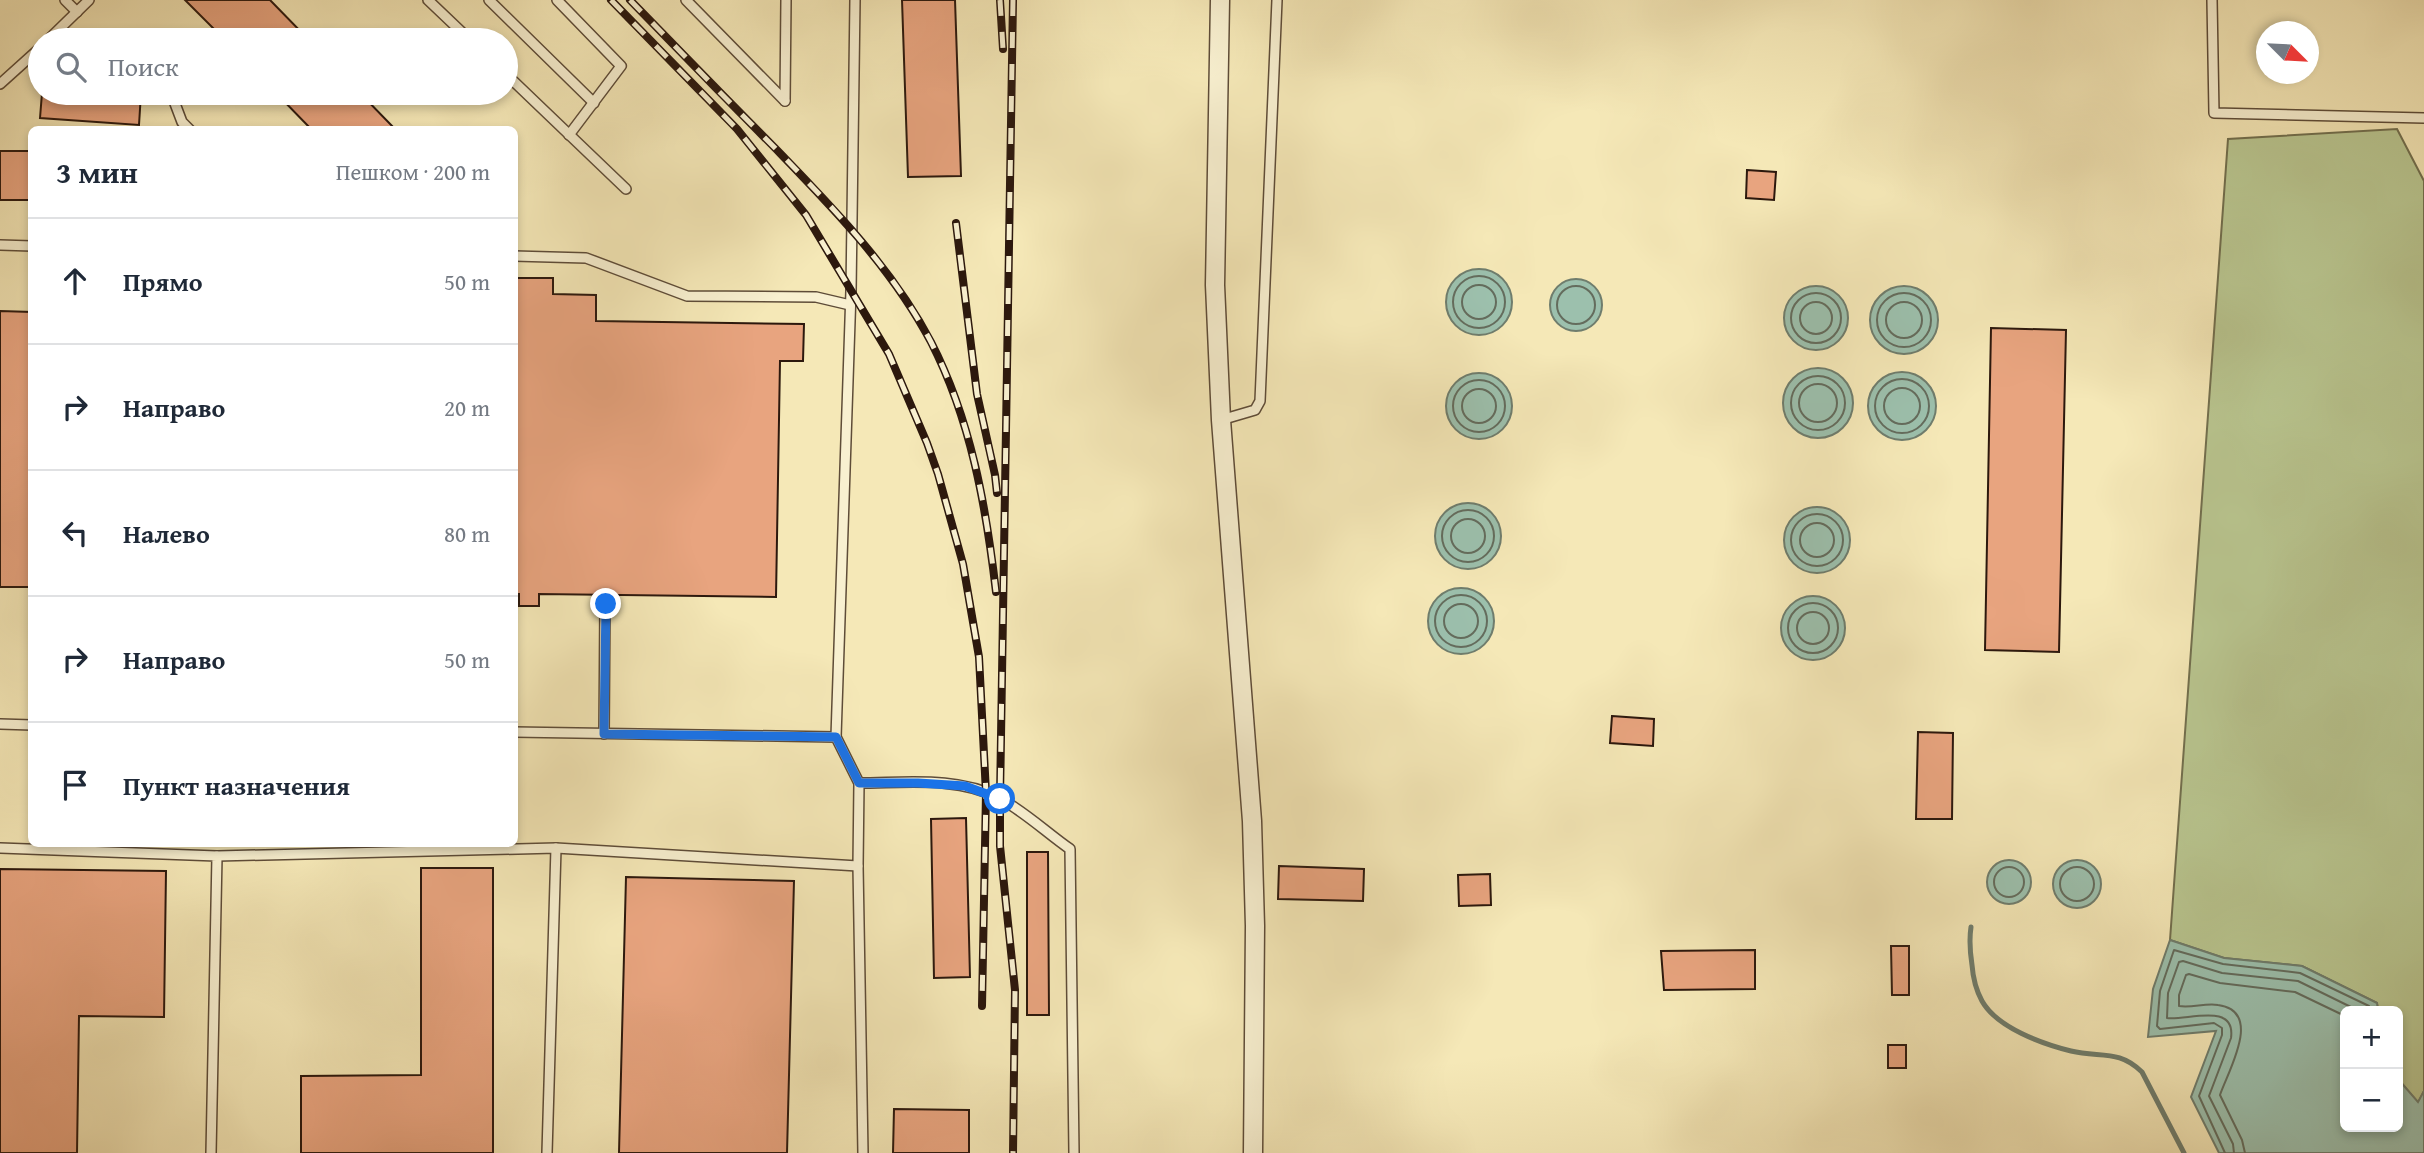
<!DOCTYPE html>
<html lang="ru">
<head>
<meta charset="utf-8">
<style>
  body { margin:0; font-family:"Gentium Book Plus",serif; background:#f6f6f7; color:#1f2937 }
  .controls { position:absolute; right:21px; bottom:21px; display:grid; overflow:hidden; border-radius:10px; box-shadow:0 4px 10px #0003 }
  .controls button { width:63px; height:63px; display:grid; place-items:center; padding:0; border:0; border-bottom:2px solid #e0e1e3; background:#fff; color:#1f2937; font:35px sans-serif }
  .compass { position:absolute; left:2256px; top:21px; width:63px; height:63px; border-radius:50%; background:#fff; box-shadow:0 4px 10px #0003; rotate:114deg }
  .stop { position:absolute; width:21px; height:21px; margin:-16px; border:5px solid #1a73e8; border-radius:50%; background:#fff }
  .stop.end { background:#1a73e8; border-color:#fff; box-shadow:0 2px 7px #0008 }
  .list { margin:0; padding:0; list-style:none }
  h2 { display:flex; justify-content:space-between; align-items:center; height:91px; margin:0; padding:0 28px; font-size:30px }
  h2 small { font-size:23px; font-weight:400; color:#747a83 }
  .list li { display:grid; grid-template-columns:46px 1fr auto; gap:21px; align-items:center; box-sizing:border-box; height:126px; padding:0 28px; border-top:2px solid #e0e1e3 }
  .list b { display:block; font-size:26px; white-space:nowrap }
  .list em { font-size:23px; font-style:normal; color:#747a83 }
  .icon { flex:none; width:38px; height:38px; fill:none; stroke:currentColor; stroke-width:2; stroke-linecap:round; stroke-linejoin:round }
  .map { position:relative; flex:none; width:2424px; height:1153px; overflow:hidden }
  .search { position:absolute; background:#fff; box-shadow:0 4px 10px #0003; left:28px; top:28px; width:490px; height:77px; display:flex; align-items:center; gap:18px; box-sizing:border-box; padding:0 24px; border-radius:38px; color:#747a83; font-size:26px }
  .panel { position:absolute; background:#fff; box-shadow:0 4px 10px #0003; left:28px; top:126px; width:490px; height:721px; border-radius:10px }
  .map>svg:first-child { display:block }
  .green { fill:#b9c690; stroke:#726f4e; stroke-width:2 }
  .water { fill:#9cc0ad; stroke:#6f7d6d; stroke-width:2 }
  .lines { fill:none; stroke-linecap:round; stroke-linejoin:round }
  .shore { stroke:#646c5d; stroke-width:2 }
  .stream { stroke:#6f7d6d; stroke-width:5 }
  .building { fill:#e8a47f; stroke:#2c180d; stroke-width:2 }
  .service-casing { stroke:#5e4c38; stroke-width:12 }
  .minor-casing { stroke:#5e4c38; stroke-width:21 }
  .service { stroke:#f8f0d0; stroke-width:9 }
  .minor { stroke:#f8f0d0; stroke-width:18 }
  .rail-casing { stroke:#2c180d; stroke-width:8 }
  .rail { stroke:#f8f0d0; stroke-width:5; stroke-dasharray:16; stroke-linecap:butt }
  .route { stroke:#1a73e8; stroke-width:9 }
</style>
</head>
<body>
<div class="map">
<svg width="2424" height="1153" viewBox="0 0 2424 1153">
  <rect width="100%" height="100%" fill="#f5e8b7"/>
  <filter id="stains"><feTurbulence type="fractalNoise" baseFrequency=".00286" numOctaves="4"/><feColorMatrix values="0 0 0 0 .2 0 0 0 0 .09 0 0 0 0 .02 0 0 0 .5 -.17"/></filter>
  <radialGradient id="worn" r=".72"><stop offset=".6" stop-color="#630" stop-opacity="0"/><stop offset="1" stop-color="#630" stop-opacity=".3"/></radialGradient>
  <path class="green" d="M 2397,129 L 2424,181 L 2424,1091 L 2418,1103 L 2398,1079 L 2398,1011 L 2378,1011 L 2377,1003 L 2302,966 L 2224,958 L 2170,940 L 2228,139 Z"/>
  <g class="water">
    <circle cx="1479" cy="302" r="33"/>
    <circle cx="1576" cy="305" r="26"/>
    <circle cx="1816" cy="318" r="32"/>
    <circle cx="1904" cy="320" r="34"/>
    <circle cx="1818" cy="403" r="35"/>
    <circle cx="1902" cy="406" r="34"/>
    <circle cx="1479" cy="406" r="33"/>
    <circle cx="1468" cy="536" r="33"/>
    <circle cx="1817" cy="540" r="33"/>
    <circle cx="1461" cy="621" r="33"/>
    <circle cx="1813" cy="628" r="32"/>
    <circle cx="2077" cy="884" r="24"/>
    <circle cx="2009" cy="882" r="22"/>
    <path d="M 2170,940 L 2224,958 L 2302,966 L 2377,1003 L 2378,1011 L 2345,1011 L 2345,1127 L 2398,1127 L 2398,1079 L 2418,1102 L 2424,1091 L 2424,1153 L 2219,1153 L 2191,1097 L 2216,1031 L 2148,1037 L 2153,989 Z"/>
  </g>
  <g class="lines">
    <g class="shore">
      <circle cx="1479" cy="302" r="26"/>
      <circle cx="1479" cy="302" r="17"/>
      <circle cx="1576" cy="305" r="19"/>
      <circle cx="1816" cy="318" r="25"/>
      <circle cx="1904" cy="320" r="27"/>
      <circle cx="1816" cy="318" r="16"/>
      <circle cx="1904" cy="320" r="18"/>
      <circle cx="1818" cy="403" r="27"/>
      <circle cx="1902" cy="406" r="27"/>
      <circle cx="1479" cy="406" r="26"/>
      <circle cx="1818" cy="403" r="19"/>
      <circle cx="1902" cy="406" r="18"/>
      <circle cx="1479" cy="406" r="17"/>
      <circle cx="1468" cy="536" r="26"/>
      <circle cx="1817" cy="540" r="26"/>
      <circle cx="1468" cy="536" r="17"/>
      <circle cx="1817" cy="540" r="17"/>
      <circle cx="1461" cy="621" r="26"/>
      <circle cx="1813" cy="628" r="25"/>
      <circle cx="1461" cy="621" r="17"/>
      <circle cx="1813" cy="628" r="16"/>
      <circle cx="2077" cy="884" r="17"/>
      <circle cx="2009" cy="882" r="15"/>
      <path d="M 2225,1153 L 2199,1096 L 2222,1035 L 2222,1028 L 2214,1023 L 2160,1029 L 2157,1026 L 2160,991 L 2174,950 L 2223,964 L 2300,973 L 2369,1006 L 2371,1011"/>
      <path d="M 2234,1153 L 2233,1144 L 2209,1096 L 2231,1038 C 2236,1001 2186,1021 2167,1018 L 2168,993 L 2179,962 L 2183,961 L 2222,973 L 2298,981 L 2359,1011"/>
      <path d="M 2245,1153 L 2242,1140 L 2220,1095 C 2228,1071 2264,1011 2218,1005 C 2205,1003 2192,1008 2179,1006 L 2179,995 L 2186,975 L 2189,974 L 2220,983 L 2295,992 L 2345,1016"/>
    </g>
    <path class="stream" d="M 1971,927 C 1969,940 1970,952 1972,965 C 1973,978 1976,990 1982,1001 C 1997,1028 2043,1044 2071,1051 C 2100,1058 2119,1049 2142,1072 L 2184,1153"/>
  </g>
  <g class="building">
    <path d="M 185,0 L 270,0 L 309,40 L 225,40 Z"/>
    <path d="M 902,0 L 955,0 L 961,176 L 908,177 Z"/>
    <path d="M 42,93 L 141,93 L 139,125 L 40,118 Z"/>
    <path d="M 276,93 L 360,93 L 396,130 L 312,130 Z"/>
    <rect x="0" y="151" width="32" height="49"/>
    <path d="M 1747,170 L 1776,172 L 1774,200 L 1746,198 Z"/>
    <path d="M 514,278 L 553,278 L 553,294 L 596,295 L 596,321 L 804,324 L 803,361 L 780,361 L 776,597 L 539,594 L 539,606 L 519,606 L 519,594 L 514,594 Z"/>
    <path d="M 0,311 L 32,312 L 32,587 L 0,587 Z"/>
    <path d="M 1991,328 L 2066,330 L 2059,652 L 1985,650 Z"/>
    <path d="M 1612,716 L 1654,719 L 1653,746 L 1610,743 Z"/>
    <path d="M 1918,732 L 1953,733 L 1952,819 L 1916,819 Z"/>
    <path d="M 966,818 L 970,977 L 934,978 L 931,819 Z"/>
    <path d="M 1027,852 L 1048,852 L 1049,1015 L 1027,1015 Z"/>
    <path d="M 1279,866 L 1364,869 L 1363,901 L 1278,899 Z"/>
    <path d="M 421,868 L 493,868 L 493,1153 L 301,1153 L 301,1076 L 421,1075 Z"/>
    <path d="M 0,869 L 166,871 L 164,1017 L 79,1016 L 77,1153 L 0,1153 Z"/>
    <path d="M 1490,874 L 1491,905 L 1459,906 L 1458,875 Z"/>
    <path d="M 626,877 L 794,881 L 787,1153 L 619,1153 Z"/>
    <path d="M 1891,946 L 1909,946 L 1909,995 L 1892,995 Z"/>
    <path d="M 1755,950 L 1755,989 L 1664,990 L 1661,951 Z"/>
    <rect x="1888" y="1045" width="18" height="23"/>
    <path d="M 894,1109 L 969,1110 L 969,1153 L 893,1153 Z"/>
  </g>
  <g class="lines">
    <g class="service-casing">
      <g id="service">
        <path d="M 65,0 L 77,12"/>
        <path d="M 428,0 L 470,40"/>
        <path d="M 489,0 L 594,103"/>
        <path d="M 557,0 L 621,66 L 569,135"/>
        <path d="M 686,0 L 785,101"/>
        <path d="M 2212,0 L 2214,113 L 2424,118"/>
        <path d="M 48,40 L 89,0"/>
        <path d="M 506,74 L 626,189"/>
        <path d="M 0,84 L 40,48"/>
        <path d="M 171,93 L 182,122 L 190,130"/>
        <path d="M 785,101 L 786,0"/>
        <path d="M 0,245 L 32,246"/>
        <path d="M 514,256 L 586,258 L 687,296 L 816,297 L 850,305"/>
        <path d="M 1221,420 L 1255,410 L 1260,401 L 1277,0"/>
        <path d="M 0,724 L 32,725"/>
        <path d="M 604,734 L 605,604"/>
        <path d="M 836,737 L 851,291 L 855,0"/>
        <path d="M 859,783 C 905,783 958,776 999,798 C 1024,811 1047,833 1070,849 L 1074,1153"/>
        <path d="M 0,848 L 217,856 L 211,1153"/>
        <path d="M 217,856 L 556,848 L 858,866 L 859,783 L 836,737 L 514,732"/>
        <path d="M 858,866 L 863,1153"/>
        <path d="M 547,1153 L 556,848"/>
      </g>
    </g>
    <g class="minor-casing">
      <path id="minor" d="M 1220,0 L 1215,285 L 1221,420 L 1252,821 L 1255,926 L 1253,1153"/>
    </g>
    <use href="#service" class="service"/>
    <use href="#minor" class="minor"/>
    <g class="rail-casing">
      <g id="rail">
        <path d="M 611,0 L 737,129 L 806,215 L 889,354 L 927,443 L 938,474 L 963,564 L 979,657 L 986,793 L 982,1006"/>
        <path d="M 630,0 C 678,49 726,99 775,148 C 833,208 892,268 931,342 C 971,420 986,506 996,592"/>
        <path d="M 1000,0 L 1003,49"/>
        <path d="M 1013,0 L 1000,798 L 1000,846 L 1015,990 L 1013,1153"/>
        <path d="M 956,223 L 977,394 L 995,475 L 997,493"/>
      </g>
    </g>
    <use href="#rail" class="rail"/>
  </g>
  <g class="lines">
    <path class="route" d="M 606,604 L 604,734 L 836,737 L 859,783 L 918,783 L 965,786 L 1000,799"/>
  </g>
  <rect width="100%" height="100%" filter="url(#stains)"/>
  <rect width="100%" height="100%" fill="url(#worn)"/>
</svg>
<div class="controls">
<button>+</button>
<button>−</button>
</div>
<svg class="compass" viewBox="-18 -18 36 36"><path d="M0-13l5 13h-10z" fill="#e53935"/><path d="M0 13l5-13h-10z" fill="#747a83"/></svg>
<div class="stop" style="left:1000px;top:799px"></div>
<div class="stop end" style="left:606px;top:604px"></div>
<div class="search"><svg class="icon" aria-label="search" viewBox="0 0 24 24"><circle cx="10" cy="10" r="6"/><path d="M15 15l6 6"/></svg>Поиск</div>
<section class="panel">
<h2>3 мин<small>Пешком · 200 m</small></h2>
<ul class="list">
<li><svg class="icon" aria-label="ahead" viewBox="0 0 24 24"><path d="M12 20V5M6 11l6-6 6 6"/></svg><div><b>Прямо</b></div><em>50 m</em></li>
<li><svg class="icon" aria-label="right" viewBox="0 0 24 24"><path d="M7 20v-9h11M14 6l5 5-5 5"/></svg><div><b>Направо</b></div><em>20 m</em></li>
<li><svg class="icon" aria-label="left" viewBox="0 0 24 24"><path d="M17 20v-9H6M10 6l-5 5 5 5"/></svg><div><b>Налево</b></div><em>80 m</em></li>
<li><svg class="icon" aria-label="right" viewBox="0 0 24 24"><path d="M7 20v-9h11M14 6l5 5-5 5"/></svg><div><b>Направо</b></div><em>50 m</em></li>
<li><svg class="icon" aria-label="arrive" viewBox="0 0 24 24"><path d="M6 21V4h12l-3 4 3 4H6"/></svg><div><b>Пункт назначения</b></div></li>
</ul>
</section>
</div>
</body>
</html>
